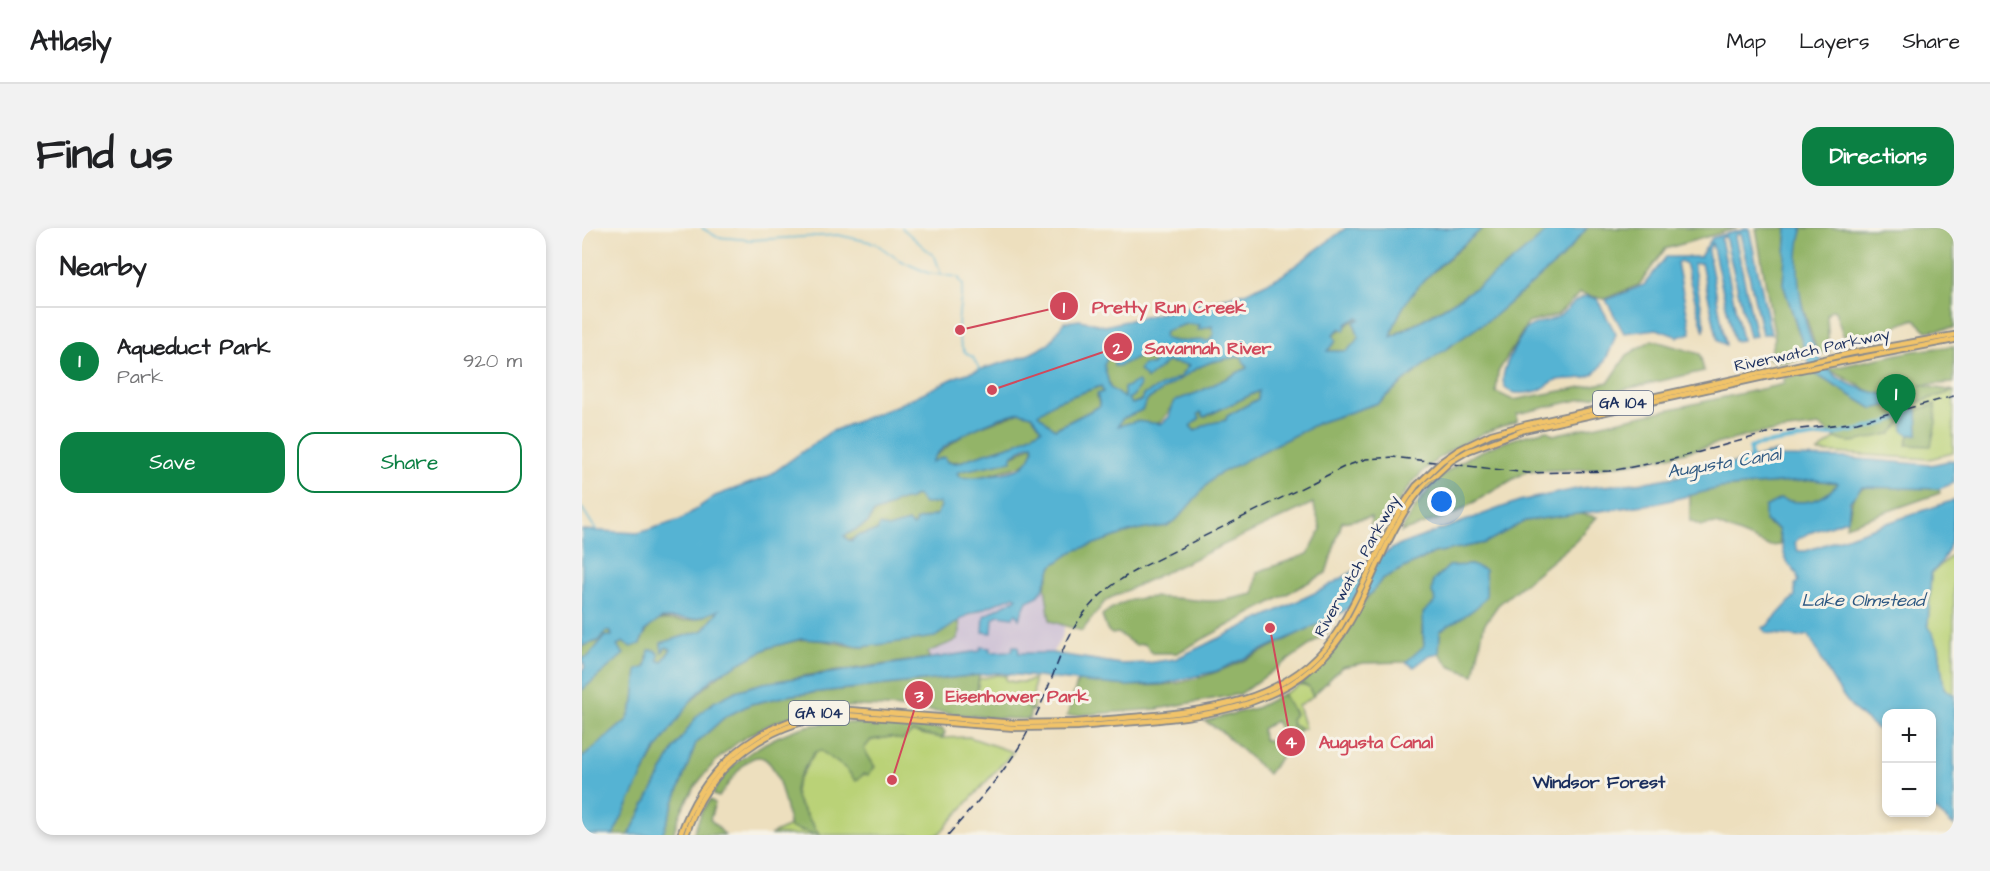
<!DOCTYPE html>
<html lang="en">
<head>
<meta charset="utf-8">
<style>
  body { margin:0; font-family:"Architects Daughter",sans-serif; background:#f2f2f2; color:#202124 }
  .controls { position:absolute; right:18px; bottom:18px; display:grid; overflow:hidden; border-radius:12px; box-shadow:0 3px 9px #0003 }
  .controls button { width:54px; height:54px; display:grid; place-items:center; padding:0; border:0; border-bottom:2px solid #e0e0e0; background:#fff; color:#202124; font:30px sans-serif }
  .you { position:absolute; left:860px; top:274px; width:21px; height:21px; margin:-15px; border:4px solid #fff; border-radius:50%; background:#1a73e8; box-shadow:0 0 0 9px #1a73e833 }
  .badge { display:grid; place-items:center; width:39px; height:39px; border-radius:50%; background:#0b8043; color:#fff; font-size:20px; font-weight:700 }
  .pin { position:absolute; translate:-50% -50px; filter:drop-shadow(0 2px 3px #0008) }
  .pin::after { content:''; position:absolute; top:32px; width:21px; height:18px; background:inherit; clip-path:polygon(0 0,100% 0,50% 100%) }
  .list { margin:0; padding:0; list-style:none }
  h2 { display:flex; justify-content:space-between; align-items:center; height:78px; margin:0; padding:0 24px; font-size:26px }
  h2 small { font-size:20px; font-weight:400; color:#757577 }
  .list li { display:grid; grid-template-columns:39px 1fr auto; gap:18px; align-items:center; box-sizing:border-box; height:108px; padding:0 24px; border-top:2px solid #e0e0e0 }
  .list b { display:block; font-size:22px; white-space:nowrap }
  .list p { margin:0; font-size:20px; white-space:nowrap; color:#757577 }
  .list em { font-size:20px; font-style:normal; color:#757577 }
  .actions { display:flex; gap:12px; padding:18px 24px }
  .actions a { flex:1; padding:14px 0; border:2px solid #0b8043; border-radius:18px; text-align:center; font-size:21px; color:#0b8043 }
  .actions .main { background:#0b8043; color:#fff }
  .map { position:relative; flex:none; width:1372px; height:607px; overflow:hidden; border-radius:18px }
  header { display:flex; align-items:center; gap:36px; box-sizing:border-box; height:84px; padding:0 30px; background:#fff; border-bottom:2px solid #e0e0e0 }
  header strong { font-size:28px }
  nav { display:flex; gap:33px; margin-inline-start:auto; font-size:21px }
  .intro { display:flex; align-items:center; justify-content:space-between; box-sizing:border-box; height:144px; padding:0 36px }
  h1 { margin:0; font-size:42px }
  .button { padding:15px 27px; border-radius:18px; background:#0b8043; color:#fff; font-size:21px; font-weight:700 }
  main { display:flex; gap:36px; padding:0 36px }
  aside { flex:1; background:#fff; border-radius:18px; box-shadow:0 3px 9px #0003 }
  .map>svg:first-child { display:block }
  .industrial { fill:#ccbfd4 }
  .green { fill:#bad277; stroke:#6a806a; stroke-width:1.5 }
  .forest { fill:#93b468; stroke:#577263; stroke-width:1.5 }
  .water { fill:#55b3d3; stroke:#387198; stroke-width:1.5; fill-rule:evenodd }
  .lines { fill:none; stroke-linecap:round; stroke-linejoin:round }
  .stream { stroke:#55b3d3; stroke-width:1.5 }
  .canal { stroke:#55b3d3; stroke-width:4 }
  .major-casing { stroke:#84878e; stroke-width:8 }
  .major { stroke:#f1c369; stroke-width:4.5 }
  .rail { stroke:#1b2f5e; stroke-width:1.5; stroke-dasharray:9 4.5; stroke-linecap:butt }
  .major-bridge-casing { stroke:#84878e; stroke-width:8; stroke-linecap:butt }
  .major-bridge { stroke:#f1c369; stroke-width:4.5 }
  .labels { text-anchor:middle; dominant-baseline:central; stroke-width:6; stroke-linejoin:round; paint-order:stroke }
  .shield { fill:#f7f3e8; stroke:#5d6a87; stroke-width:1.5 }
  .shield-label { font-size:15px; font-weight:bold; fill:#1b2f5e }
  .street-label { font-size:16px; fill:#1b2f5e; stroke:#f7f3e8 }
  .water-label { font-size:18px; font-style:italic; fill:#2c5781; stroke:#f7f3e8 }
  .neighbourhood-label { font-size:18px; font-weight:bold; fill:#1b2f5e; stroke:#f7f3e8 }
  .leader { fill:none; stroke:#d1495b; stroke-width:2 }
  .callout-dot { fill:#d1495b; stroke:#f7f3e8; stroke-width:2 }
  .mark-label { font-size:18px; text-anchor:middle; font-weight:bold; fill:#fff }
  .callout-label { font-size:18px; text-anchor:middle; font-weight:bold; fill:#d1495b; stroke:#f7f3e8; stroke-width:6; stroke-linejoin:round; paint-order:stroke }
</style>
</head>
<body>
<header>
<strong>Atlasly</strong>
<nav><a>Map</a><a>Layers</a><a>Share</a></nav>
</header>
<div class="intro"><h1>Find us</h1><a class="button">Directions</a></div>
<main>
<aside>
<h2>Nearby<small></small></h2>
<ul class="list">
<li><span class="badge">1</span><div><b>Aqueduct Park</b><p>Park</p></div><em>920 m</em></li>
</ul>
<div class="actions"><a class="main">Save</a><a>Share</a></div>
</aside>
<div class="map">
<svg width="1372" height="607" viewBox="0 0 1372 607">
  <rect width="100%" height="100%" fill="#f7f3e8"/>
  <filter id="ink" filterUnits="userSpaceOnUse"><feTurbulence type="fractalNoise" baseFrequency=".0167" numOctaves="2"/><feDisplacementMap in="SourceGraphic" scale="12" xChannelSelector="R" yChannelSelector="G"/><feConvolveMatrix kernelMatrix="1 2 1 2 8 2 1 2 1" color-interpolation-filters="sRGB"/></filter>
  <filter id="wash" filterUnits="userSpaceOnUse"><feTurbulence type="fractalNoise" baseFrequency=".008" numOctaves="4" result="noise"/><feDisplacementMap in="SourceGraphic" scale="24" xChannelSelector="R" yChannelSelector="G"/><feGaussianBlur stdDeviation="1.35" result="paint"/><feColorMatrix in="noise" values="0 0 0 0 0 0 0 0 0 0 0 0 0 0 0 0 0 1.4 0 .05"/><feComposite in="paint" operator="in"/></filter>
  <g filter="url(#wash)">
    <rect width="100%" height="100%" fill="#eddfbe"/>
    <path class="industrial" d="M 463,358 L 468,392 L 483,396 L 480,409 L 470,425 L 437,425 L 431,418 L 431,423 L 416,424 L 399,419 L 399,423 L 347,430 L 346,424 L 375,412 L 378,403 L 377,392 L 433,368 L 435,370 L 402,388 L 411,391 L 416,387 L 435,385 L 437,390 L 445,373 L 456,368 Z"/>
    <g class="green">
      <path d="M 1372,163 L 1371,225 L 1347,231 L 1236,224 L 1255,209 L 1302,184 Z"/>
      <path d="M 1372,325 L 1372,467 L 1362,460 L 1357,419 L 1346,397 L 1349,346 Z"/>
      <path d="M 415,447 L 424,448 L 424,452 C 432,455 444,455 452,451 L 451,483 L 441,474 L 394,473 L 397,451 Z"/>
      <path d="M 719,456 L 726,458 L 731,468 L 716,478 L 723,500 L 719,501 L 710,497 L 709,491 L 713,486 L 701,466 Z"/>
      <path d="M 330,504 L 360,510 L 387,509 L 431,524 L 356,607 L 188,607 L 212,596 L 212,559 L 233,524 Z"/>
    </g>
    <g class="forest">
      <path d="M 901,0 L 968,0 C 923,46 865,79 808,109 L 820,79 L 835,58 Z"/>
      <path d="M 1005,0 L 1155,0 L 1083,21 L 1057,57 L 1022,71 L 998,65 L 975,87 L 946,95 L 916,144 L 914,164 L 931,172 L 1027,154 L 1045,127 L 1070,112 L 1118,126 L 1122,143 L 935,186 L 935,193 C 893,206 850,226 824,263 C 813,278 805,296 797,311 L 789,311 L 789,289 L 760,294 L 744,345 L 595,425 L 570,425 L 563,416 L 553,417 L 536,405 L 530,406 L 525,402 L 520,387 C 555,360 586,371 626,373 C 641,374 657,369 672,366 L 675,344 L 726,326 L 739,301 L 731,275 L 524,372 L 500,403 L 468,393 L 463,358 L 470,338 L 492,322 L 550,303 L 585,298 L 597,289 L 632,248 L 736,195 L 796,175 L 848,132 L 912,88 L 979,31 Z"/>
      <path d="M 1174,0 L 1205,0 L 1201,56 L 1225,130 L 1198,135 L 1186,130 L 1193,110 Z"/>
      <path d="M 1221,0 L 1372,0 L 1372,100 L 1345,103 L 1332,91 C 1315,98 1279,115 1261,107 L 1253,83 L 1249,82 L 1245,87 L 1247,124 L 1236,126 C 1223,86 1204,43 1221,0 Z"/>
      <path d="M 776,89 L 778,90 L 772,94 L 777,110 L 765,123 L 745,123 L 754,113 L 751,107 Z"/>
      <path d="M 604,96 L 618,97 L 616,101 L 630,98 L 632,106 L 627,113 L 590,114 L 582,110 L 583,103 Z"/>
      <path d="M 1372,118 L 1372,155 L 1338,157 L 1372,163 L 1331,176 L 1327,170 L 1289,164 L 1246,141 L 1331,123 Z"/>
      <path d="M 529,123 L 535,130 L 532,137 L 535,138 L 556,127 L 572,130 L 571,137 L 561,137 L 572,143 L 585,134 L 607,137 L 598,149 L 561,167 L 559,172 L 550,176 L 545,171 L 555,153 L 541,170 L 528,160 L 522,137 Z"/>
      <path d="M 659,128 L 665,140 L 617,164 L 592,173 C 578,205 569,197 536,199 L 540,191 L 560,182 L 565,172 L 615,140 L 629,134 Z"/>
      <path d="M 1230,144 L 1291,181 L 1311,176 L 1316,180 L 1320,193 L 1309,206 C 1294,207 1272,218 1258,212 C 1251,209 1244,202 1238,198 L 1173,206 L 1080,230 L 1010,241 L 945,243 L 872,286 L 819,304 C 853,237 895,219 965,202 L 971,207 L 1202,156 L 1202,150 Z"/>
      <path d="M 519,158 L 521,164 L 515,169 L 518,178 L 472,201 L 455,186 L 473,174 Z"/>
      <path d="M 677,163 L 676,171 L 645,188 L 644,192 L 612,203 L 608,197 L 617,190 L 616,186 L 620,184 L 623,189 Z"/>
      <path d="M 1353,176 L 1354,194 L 1349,218 L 1324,217 L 1327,207 L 1336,206 L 1335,182 Z"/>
      <path d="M 438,184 L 450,187 L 460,201 L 433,216 L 388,230 L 384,233 L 349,235 L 351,230 L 386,203 Z"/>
      <path d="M 451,216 C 453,238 434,239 419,243 C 407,247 391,251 377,250 L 375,244 L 434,227 Z"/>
      <path d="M 1232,252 L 1256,255 C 1240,275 1222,277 1198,271 L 1183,279 L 1186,296 L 1196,301 L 1198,317 L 1187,318 L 1134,296 L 1119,298 L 1108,293 L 1108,267 L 1138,260 Z"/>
      <path d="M 1289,258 L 1351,259 L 1357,261 L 1358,265 L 1264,298 C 1264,292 1267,290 1268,283 C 1271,268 1271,261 1289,258 Z"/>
      <path d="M 335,267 L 347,274 L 357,274 L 359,278 L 354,287 L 333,293 L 334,296 L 330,298 L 326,294 L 266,312 L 262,307 L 286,295 L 291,285 L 309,278 L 314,273 L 326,272 Z"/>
      <path d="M 994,285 L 1015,289 L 994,313 L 916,377 L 902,397 L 892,447 L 869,439 L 857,425 L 858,403 L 875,389 L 887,385 L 889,337 L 867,338 L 851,353 L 855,373 L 840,399 L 842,418 L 838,425 L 824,434 L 782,435 L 760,439 L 731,468 L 726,458 L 719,456 L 760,413 L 779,378 L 800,351 L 852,325 L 903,315 L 943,293 Z"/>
      <path d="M 138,381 L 122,402 L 79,415 L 80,424 L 84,419 L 89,421 L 80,434 L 65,429 L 64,439 L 55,443 L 52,474 L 45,492 L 0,530 L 0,462 L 41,426 L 35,418 L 40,414 L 58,416 C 73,380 82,396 111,392 C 120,390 129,384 138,381 Z"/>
      <path d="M 751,388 L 745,405 L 658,466 L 575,481 L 485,488 L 496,452 C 527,456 557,460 589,456 C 642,449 702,411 751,388 Z"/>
      <path d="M 377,392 L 378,403 L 375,412 L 346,424 L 347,430 L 221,448 L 154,463 L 93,519 L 47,607 L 31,607 C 71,521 114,430 217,412 C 239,408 259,419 280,419 C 288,419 299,414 306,412 C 330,405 353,399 377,392 Z"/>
      <path d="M 24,403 L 29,404 L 30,409 L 23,408 L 7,429 L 0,431 L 0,418 L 16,413 Z"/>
      <path d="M 397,447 L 394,473 L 441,474 L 449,482 L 447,491 C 343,491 249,450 155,515 C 125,537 100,571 91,607 L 80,607 L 114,515 L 143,489 L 169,476 L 210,467 Z"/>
      <path d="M 701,466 L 713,486 L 709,491 L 710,497 L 719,501 L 707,512 L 702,510 L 693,493 L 680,501 L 681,511 L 692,515 L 701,526 L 686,546 L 640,504 L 623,493 L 674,480 Z"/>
      <path d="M 255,494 L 361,501 L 363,505 L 360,510 L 331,504 L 320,512 L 309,509 L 289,512 L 282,521 L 293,539 L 286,547 L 282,546 L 274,553 L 264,541 L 239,523 L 233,524 C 201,571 212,564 237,607 L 208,600 C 204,584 195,511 166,533 C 154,542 146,557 137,569 L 131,567 C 141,535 192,507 222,499 C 233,496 245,496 255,494 Z"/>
      <path d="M 128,572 L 133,575 L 128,591 L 143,607 L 111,607 L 120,583 Z"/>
    </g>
    <g class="water">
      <path d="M 764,0 L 901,0 C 866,31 820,61 809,109 C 865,80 923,45 968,0 L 1005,0 L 979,31 L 912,88 L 848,132 L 796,175 L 736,195 L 633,248 L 597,289 L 585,298 L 550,303 L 492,323 L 470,338 L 461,361 L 456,368 L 445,373 L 437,391 L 434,385 L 431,389 L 416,387 L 411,391 L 410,405 L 401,404 L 402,388 L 435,370 L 432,368 L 386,387 L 353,409 L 280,419 L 254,413 L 219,411 L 186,420 L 132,449 L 112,469 L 71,526 L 31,607 L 0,607 L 0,530 L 45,492 L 52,474 L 55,442 L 64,439 L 67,422 L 73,422 L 77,427 L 76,432 L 80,434 L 89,421 L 84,419 L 80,424 L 79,415 L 122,402 L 137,382 L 114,391 L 80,390 L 64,402 L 58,416 L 49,419 L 40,414 L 35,418 L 42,426 L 0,462 L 0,443 L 3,439 L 0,431 L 7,428 L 23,408 L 30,408 L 29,404 L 24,403 L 16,413 L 0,418 L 0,302 L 56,305 L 98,292 L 133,268 L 185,249 L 248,204 L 314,178 L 376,148 L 444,128 L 467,116 L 482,94 L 498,92 L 523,98 L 663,65 L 699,48 ZM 776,89 L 778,91 L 772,94 L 777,110 L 765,123 L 745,123 L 754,113 L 751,107 L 758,100 L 762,103 L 765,95 ZM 604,96 L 618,97 L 616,102 L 630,98 L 632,106 L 627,113 C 613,110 597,117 582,110 L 583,103 ZM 529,123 L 535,130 L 532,132 L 532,138 L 536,138 C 550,134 558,123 572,130 L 571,137 L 561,137 L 557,142 L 565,151 L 585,134 L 607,137 L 598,149 L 561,167 L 559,173 L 550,176 L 546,171 L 551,168 L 558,157 L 556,153 L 542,160 L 542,170 L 528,160 L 522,137 ZM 659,128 L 665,140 L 617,164 L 592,173 L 587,189 L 579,196 L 554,193 L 536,198 L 540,191 L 560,182 L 565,172 L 615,140 L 629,134 ZM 519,158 L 521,164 L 515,166 L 518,178 L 473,201 L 456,186 L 473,174 ZM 677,163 L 676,171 L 645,188 L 644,192 L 625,196 L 613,203 L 608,198 L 618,190 L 616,186 L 619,184 L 622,189 ZM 438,184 L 450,187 L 460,201 L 433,216 L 388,230 L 376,235 L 365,234 L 362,229 L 349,234 C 359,213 415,189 438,184 ZM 446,217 L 451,216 L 452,220 C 449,228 446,235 438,240 C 428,245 388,251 377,249 L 375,245 L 380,243 L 430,233 L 430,228 ZM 335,267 L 342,276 L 357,275 L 359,278 L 354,287 L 333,293 L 334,296 L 330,298 L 326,294 L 306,300 L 298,297 L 295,303 L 274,308 L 270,313 L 266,312 L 262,308 L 286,295 L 291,285 L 309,278 L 314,273 L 326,272 Z"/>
      <path d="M 1167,0 L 1189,106 L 1180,106 L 1158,5 L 1153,8 L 1174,108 L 1167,109 L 1143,8 L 1139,11 L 1160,112 L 1152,113 L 1130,15 L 1126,23 L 1144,117 L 1136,113 L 1119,35 L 1111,36 L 1123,97 L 1122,104 L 1103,35 L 1098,33 L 1095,35 L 1109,105 L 1096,109 L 1075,101 L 1042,105 L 1024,72 L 1062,57 L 1084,29 L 1118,29 L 1130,10 Z"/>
      <path d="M 1205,0 L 1221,0 C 1208,34 1221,115 1246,141 C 1265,161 1301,168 1327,170 L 1335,182 L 1336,206 L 1327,207 L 1321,202 L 1320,188 L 1311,176 L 1291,181 L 1230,144 L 1201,56 Z"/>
      <path d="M 1005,68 L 1015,71 L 1034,106 C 1030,119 1025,133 1015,143 C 1006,153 988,150 975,152 C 967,154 963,161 955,163 C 896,177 929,124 944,101 C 953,93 967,95 977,88 C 986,82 994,69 1005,68 Z"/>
      <path d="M 1195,224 L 1197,229 L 1264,230 L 1348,237 L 1372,232 L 1372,255 L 1357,261 L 1280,259 L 1268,273 L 1266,291 C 1254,297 1217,305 1213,315 L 1216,323 L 1224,323 L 1372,272 C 1372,307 1372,323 1349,346 L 1346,397 L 1357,419 L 1362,460 L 1372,467 L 1372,598 L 1350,579 L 1350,485 L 1304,485 L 1304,509 C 1293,498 1279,489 1269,478 C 1251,457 1239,430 1227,407 L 1216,409 L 1185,405 L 1180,400 L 1185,398 L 1213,368 L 1213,357 L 1216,353 L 1215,346 L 1204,333 L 1196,301 L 1183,293 L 1183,279 L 1198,271 C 1221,277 1240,275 1256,255 L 1232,252 L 1138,260 L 1077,275 L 943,293 L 903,315 L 852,325 L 800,351 L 790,365 L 756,387 L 635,443 L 581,456 L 545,458 L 415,445 L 210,467 L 169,476 L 143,489 L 114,515 L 80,607 L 47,607 L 93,519 L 115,488 L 132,474 L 154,463 L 181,455 L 398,423 L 399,419 L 408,420 L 408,424 L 430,423 L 431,418 L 436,418 L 437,425 L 470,425 L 539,436 L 565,435 L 593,431 L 741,361 L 815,318 L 937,273 L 999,260 L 1064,254 L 1144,240 L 1144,237 Z"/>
      <path d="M 889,337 L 903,342 C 903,350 905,360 904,367 C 902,379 869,395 858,403 L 857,425 L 848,427 L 832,439 L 824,434 L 842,418 L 841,385 L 854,373 L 850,365 L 851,353 L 867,338 Z"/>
    </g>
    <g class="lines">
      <g class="stream">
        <path d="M 120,0 L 135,9 L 169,12 L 256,7 L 293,15 L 317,32 L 346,45 L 376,49 L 381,57 C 378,77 368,122 391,129 L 399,144"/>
        <path d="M 320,0 L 353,29 L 359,46"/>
        <path d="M 0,280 L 14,302"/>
      </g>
      <path class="canal" d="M 1169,235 L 1168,220 L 1172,218 C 1223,207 1276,210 1324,186"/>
    </g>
  </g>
  <g filter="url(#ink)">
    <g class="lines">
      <g class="major-casing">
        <g id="major">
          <path d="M 876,222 L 909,206 L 942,197 L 1270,125 L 1372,107"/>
          <path d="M 886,223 L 942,202 L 1182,149 L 1372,112"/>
          <path d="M 494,494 C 587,484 704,490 758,399 C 786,353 802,301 834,258"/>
          <path d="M 495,499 C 595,489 711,495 768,394 C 793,350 808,296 842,258"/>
          <path d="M 98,607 C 124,532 188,484 268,482 L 433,495"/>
          <path d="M 104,607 C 126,536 190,491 263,487 L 432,500"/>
        </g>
      </g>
      <use href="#major" class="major"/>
      <path class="rail" d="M 366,607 C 394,575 424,544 444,507 C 485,433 475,384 560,339 L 764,238 L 784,231 L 811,229 L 945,245 L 1028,243 L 1092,231 L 1186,205 L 1275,194 L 1372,168"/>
      <g class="major-bridge-casing">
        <g id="major-bridge">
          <path d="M 834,258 L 860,233 L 876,222"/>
          <path d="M 842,258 L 869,233 L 886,223"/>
          <path d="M 433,495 L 494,494"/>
          <path d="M 432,500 L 495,499"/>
        </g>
      </g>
      <use href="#major-bridge" class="major-bridge"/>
    </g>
  </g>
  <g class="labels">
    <g class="shield">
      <rect x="1011" y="163" width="60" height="24" rx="4.5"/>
      <rect x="207" y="473" width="60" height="24" rx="4.5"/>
    </g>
    <g class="shield-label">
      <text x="1041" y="175">GA 104</text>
      <text x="237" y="485">GA 104</text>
    </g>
    <g class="street-label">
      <text transform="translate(1230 122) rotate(-12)">Riverwatch Parkway</text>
      <text transform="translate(775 338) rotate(-61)">Riverwatch Parkway</text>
    </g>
    <g class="water-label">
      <text transform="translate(1142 235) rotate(-9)">Augusta Canal</text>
      <text x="1281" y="372">Lake Olmstead</text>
    </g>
    <g class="neighbourhood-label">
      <text x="1017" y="554">Windsor Forest</text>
    </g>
  </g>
  <path class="leader" d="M378 102L482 78M410 162L536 119M310 552L337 467M688 400L709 514"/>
  <g class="callout-dot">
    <circle cx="378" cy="102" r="6"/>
    <circle cx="410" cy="162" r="6"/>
    <circle cx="310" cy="552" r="6"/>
    <circle cx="688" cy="400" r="6"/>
    <circle cx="482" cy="78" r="15"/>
    <circle cx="536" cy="119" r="15"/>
    <circle cx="337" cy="467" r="15"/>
    <circle cx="709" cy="514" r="15"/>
  </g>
  <g class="mark-label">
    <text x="482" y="85">1</text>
    <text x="536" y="126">2</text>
    <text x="337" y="474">3</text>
    <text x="709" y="520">4</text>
  </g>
  <g class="callout-label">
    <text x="587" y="85">Pretty Run Creek</text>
    <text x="626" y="126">Savannah River</text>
    <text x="435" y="474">Eisenhower Park</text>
    <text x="794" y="520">Augusta Canal</text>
  </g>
</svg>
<div class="controls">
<button>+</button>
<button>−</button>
</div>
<div class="you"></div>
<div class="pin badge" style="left:1314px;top:196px">1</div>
</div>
</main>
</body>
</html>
